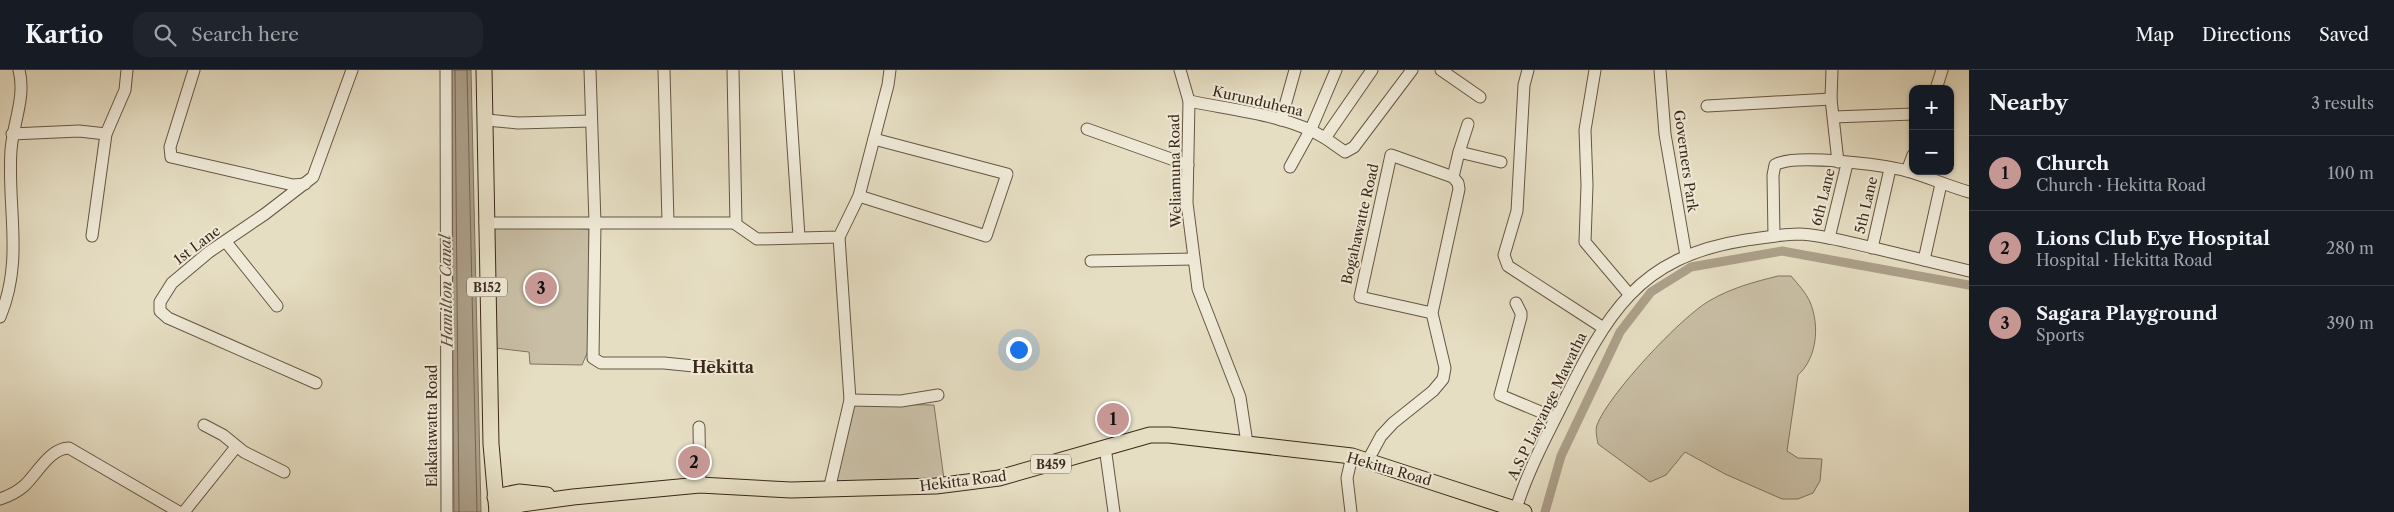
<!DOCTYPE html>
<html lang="en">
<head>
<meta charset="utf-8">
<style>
  body { margin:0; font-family:"Libre Caslon Text",serif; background:#20242c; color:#f1f3f6 }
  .controls { position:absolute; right:15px; top:15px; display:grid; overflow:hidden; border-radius:10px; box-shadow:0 1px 4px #0004 }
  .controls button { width:45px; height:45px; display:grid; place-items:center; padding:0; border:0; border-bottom:1px solid #363941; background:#171b24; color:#f1f3f6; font:25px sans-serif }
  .you { position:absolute; left:1018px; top:279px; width:18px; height:18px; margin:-12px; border:4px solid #fff; border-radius:50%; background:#1a73e8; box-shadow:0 0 0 8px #1a73e833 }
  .badge { display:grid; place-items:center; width:32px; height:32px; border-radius:50%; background:#c59692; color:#111; font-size:16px; font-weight:700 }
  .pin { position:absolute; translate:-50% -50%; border:2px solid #fff; box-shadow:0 1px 5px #0006 }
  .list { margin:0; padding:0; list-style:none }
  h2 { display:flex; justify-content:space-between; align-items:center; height:65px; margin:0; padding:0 20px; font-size:21px }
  h2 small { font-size:16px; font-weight:400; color:#9ea1a6 }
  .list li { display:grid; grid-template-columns:32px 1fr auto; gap:15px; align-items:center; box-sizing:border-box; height:75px; padding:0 20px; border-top:1px solid #363941 }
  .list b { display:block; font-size:19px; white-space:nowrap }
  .list p { margin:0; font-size:16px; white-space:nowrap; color:#9ea1a6 }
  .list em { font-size:16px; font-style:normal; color:#9ea1a6 }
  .icon { flex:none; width:28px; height:28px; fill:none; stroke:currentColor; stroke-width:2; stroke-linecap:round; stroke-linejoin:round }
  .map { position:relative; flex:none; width:1969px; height:442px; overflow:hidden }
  header { display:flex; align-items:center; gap:30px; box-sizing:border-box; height:70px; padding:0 25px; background:#171b24; border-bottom:1px solid #363941 }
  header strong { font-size:24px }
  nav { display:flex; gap:28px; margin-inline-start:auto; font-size:18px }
  .search { width:350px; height:45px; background:#20242c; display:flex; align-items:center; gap:12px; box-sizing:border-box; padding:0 18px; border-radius:15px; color:#9ea1a6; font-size:19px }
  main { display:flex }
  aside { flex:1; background:#171b24 }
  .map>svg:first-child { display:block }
  .green { fill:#c9bfa6; stroke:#827460 }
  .water { fill:#aca08a; stroke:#7f705d }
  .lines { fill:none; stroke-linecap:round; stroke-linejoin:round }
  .shore { stroke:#746452; stroke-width:1 }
  .canal { stroke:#aca08a; stroke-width:9 }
  .minor-casing { stroke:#665644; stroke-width:13 }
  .major-casing { stroke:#3c281a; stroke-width:17 }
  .minor { stroke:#efead8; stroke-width:11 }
  .major { stroke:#e6dec3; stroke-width:15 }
  .labels { text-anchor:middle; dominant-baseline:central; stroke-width:4; stroke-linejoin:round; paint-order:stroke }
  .shield { fill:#efead8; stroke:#726253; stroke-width:1 }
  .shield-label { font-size:12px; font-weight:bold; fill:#3c281a }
  .street-label { font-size:14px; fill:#3c281a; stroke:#efead8 }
  .water-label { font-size:15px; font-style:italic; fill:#5e4c3c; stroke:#efead8 }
  .quarter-label { font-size:16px; font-weight:bold; fill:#3c281a; stroke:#efead8 }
</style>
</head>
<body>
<header>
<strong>Kartio</strong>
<div class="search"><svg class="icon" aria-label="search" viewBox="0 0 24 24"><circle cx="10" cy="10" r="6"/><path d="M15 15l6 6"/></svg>Search here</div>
<nav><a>Map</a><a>Directions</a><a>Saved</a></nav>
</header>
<main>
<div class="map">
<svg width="1969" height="442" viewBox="0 0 1969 442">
  <rect width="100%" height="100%" fill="#e6dec3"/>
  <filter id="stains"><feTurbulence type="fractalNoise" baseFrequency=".004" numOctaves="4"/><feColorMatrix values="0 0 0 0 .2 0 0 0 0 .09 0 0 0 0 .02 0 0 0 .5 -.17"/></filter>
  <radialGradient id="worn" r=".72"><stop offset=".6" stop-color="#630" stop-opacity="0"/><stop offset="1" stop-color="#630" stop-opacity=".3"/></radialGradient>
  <g class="green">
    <path d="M 491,156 L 589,159 L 588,281 L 582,295 L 530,294 L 529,282 L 495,278 Z"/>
    <path d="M 1778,206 L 1791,206 C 1798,214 1806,223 1810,232 C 1820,256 1817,288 1798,305 L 1787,381 L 1798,388 L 1822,389 L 1820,411 L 1813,423 L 1798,429 L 1782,429 L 1725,404 L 1685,382 L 1666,405 L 1650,412 L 1598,374 C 1597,368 1595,360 1597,355 C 1608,325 1681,247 1709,231 C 1731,218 1754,212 1778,206 Z"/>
    <path d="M 856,334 L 934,335 L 944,409 L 836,415 L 852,338 Z"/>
  </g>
  <path class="water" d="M 450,0 L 471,0 L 481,442 L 454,442 Z"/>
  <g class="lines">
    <g class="shore">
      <path d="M 455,0 L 459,442"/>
      <path d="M 467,0 L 477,442"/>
    </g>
    <path class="canal" d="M 1545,442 L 1561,386 L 1620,262 L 1651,222 L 1691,197 L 1782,181 L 1969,215"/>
    <g class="minor-casing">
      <g id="minor">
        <path d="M 194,0 L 170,77 L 171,87 L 293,115 L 305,114"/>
        <path d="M 446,0 L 447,442"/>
        <path d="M 590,0 L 595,153 L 593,288 L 601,293 L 664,293 L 714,298"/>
        <path d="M 664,0 L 668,152"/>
        <path d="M 733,0 L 736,154"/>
        <path d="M 788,0 L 799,167"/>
        <path d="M 1180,0 L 1189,31 L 1187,133 L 1198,219 L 1240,327 L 1247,373"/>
        <path d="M 1441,0 L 1480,27"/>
        <path d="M 1528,0 L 1524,15 L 1517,141 L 1504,185 L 1508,196 L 1602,257"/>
        <path d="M 1595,0 L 1585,60 L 1587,115 L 1585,172 L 1629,224"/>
        <path d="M 1660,0 L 1665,64 L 1686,186"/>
        <path d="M 1832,0 L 1831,29 L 1838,92"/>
        <path d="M 1936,19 L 1942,0"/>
        <path d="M 1189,31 C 1232,40 1288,45 1325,68 L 1372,0"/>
        <path d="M 1707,36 L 1831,29"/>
        <path d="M 1834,47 L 1913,44"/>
        <path d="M 487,50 L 518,53 L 591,51"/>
        <path d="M 1281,50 L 1295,0"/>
        <path d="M 1087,59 L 1188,95"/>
        <path d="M 12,64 L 79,61 L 106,64"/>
        <path d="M 1325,68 L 1345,82 L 1354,77 L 1412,0"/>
        <path d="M 1459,82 L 1468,54"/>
        <path d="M 1290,97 L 1311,59 L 1336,0"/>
        <path d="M 1907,101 L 1913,85"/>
        <path d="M 1453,107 L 1459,82 L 1501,92"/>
        <path d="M 859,126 L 986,166 L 1007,104 L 874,69"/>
        <path d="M 485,153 L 734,153 L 757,169 L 839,167 L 859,126 L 888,15 L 890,0"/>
        <path d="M 92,166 L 106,64 L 125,20 L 127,0"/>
        <path d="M 1774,166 L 1773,105 L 1775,95 C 1794,83 1884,95 1907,101 C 1928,107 1948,116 1969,122"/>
        <path d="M 1829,168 L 1847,94"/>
        <path d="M 226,172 L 277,236"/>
        <path d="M 1872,178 L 1890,99"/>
        <path d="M 1924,190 L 1941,114"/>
        <path d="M 1091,191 L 1193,189"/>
        <path d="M 1516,233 L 1521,243 L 1521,247 L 1500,325 L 1555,348"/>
        <path d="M 0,247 C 24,190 7,138 11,80 C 13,53 26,27 19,0"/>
        <path d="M 316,313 L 168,248 L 160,241 L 160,232 L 172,213 L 209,182 L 265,144 L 313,107 L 352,0"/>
        <path d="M 850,330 L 901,331 L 938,325"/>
        <path d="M 204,355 L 223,365 L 244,382 L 284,402"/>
        <path d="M 699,357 L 700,415"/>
        <path d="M 1105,377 L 1114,442"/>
        <path d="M 1368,390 L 1381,366 L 1393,353 L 1433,321 L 1443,309 L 1445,298 L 1432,243 L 1459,119 L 1458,113 L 1453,107 L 1391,85 L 1360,227 L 1432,243"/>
        <path d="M 829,420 L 850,330 L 839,167"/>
        <path d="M 0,429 C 9,426 17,422 24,416 C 37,404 50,378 69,378 L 179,442"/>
        <path d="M 1516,439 C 1527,403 1545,369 1562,335 C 1607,244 1637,187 1746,170 C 1764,168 1781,164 1799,164 C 1823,165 1846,172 1870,177 C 1903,185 1936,193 1969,201"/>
        <path d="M 184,442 L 236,377"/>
        <path d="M 1351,442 L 1347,408 L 1352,386"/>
      </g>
    </g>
    <g class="major-casing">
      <g id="major">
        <path d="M 484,0 L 491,374 L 497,442"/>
        <path d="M 495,427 L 519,422 L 547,425"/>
        <path d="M 497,441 L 522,434 L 573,427 L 700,415 L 791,420 L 936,416 L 999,408 L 1150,365 L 1169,365 L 1352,386 L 1524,442"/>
      </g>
    </g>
    <use href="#minor" class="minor"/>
    <use href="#major" class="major"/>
  </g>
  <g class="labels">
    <g class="shield">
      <rect x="467" y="207.5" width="40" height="19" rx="4"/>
      <rect x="1031" y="384.5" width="40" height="19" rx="4"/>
    </g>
    <g class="shield-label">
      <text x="487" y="217">B152</text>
      <text x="1051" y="394">B459</text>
    </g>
    <g class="street-label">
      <text transform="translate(1258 31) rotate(13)">Kurunduhena</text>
      <text transform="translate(1686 91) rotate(82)">Governers Park</text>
      <text transform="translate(1175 101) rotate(-91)">Weliamuna Road</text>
      <text transform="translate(1823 127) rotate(-76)">6th Lane</text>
      <text transform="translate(1866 135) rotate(-77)">5th Lane</text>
      <text transform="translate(1360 154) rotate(-77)">Bogahawatte Road</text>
      <text transform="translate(197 175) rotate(-37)">1st Lane</text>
      <text transform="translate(1547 336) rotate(-64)">A.S.P Liayange Mawatha</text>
      <text transform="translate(432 356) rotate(-90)">Elakatawatta Road</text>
      <text transform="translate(1389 399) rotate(16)">Hekitta Road</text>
      <text transform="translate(963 411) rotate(-7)">Hekitta Road</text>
    </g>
    <g class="water-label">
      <text transform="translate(446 221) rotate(-91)">Hamilton Canal</text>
    </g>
    <g class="quarter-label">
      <text x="723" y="297">Hekitta</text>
    </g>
  </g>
  <rect width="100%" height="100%" filter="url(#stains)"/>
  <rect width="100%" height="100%" fill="url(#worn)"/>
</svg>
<div class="controls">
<button>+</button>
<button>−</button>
</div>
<div class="you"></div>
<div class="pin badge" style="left:1113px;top:349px">1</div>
<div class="pin badge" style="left:694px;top:392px">2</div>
<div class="pin badge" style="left:541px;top:218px">3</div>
</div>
<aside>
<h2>Nearby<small>3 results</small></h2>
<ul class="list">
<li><span class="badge">1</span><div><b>Church</b><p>Church · Hekitta Road</p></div><em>100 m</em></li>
<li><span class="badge">2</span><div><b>Lions Club Eye Hospital</b><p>Hospital · Hekitta Road</p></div><em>280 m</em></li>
<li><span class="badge">3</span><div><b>Sagara Playground</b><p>Sports</p></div><em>390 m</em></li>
</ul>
</aside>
</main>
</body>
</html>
